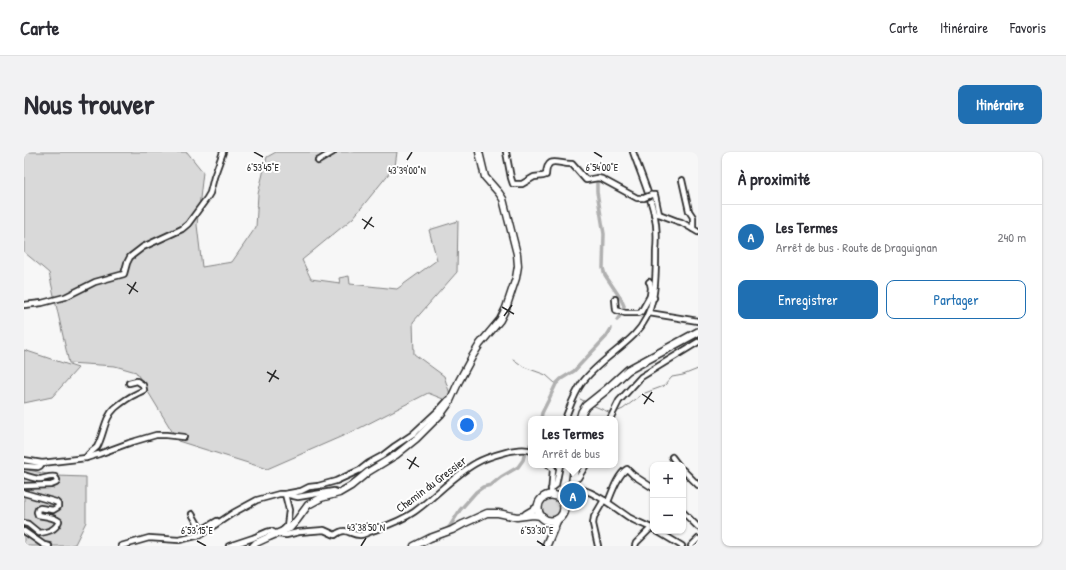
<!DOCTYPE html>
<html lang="fr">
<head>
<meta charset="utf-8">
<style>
  body { margin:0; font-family:"Patrick Hand",sans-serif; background:#f2f2f3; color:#2b2b33 }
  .controls { position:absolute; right:12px; bottom:12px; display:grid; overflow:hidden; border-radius:8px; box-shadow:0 1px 3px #0004 }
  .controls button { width:36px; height:36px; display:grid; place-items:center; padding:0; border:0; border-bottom:1px solid #e1e1e2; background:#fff; color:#2b2b33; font:20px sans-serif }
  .you { position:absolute; left:443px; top:273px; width:14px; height:14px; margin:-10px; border:3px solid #fff; border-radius:50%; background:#1a73e8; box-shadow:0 0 0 6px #1a73e833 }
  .badge { display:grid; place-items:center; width:26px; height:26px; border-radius:50%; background:#1f6fb2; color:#fff; font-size:13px; font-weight:700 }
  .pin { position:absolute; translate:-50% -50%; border:2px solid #fff; box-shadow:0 1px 4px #0006 }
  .popup { position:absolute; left:504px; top:264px; width:90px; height:52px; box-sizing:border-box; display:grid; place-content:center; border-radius:8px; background:#fff; filter:drop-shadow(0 1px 3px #0005); font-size:13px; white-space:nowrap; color:#7c7c81 }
  .popup b { font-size:15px; color:#2b2b33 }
  .popup::after { content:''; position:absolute; left:50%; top:100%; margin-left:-8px; border:8px solid transparent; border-top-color:#fff }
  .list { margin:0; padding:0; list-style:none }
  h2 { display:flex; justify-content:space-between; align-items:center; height:52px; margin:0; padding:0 16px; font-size:17px }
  h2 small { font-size:13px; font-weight:400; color:#7c7c81 }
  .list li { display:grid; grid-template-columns:26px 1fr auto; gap:12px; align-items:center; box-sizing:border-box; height:64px; padding:0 16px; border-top:1px solid #e1e1e2 }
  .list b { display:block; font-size:15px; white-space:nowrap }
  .list p { margin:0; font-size:13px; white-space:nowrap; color:#7c7c81 }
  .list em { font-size:13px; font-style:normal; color:#7c7c81 }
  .actions { display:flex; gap:8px; padding:12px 16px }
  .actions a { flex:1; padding:9px 0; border:1px solid #1f6fb2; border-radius:8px; text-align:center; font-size:14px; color:#1f6fb2 }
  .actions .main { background:#1f6fb2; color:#fff }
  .map { position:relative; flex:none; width:674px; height:394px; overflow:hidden; border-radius:8px }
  header { display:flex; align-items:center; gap:24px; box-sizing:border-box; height:56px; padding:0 20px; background:#fff; border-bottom:1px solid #e1e1e2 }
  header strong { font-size:19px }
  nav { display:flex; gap:22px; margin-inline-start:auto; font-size:14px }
  .intro { display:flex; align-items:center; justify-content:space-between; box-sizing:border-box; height:96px; padding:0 24px }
  h1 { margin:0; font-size:28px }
  .button { padding:10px 18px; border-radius:8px; background:#1f6fb2; color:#fff; font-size:14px; font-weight:700 }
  main { display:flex; gap:24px; padding:0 24px }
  aside { flex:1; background:#fff; border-radius:8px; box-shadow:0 1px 3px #0004 }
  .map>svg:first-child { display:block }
  .green { fill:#d9d9d9; stroke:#828282 }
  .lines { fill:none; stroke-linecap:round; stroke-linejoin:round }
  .stream { stroke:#7b7b7b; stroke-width:1 }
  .canal { stroke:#b0b0b0; stroke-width:3.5 }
  .minor-casing { stroke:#2b2b2b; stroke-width:8 }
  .secondary-casing { stroke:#2b2b2b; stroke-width:9 }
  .primary-casing { stroke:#2b2b2b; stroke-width:10 }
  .minor { stroke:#fff; stroke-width:4.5 }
  .secondary { stroke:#fff; stroke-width:6 }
  .primary { stroke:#fff; stroke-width:7 }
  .minor-bridge-casing { stroke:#2b2b2b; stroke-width:8; stroke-linecap:butt }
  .minor-bridge { stroke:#fff; stroke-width:4.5 }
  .ticks { fill:none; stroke:#2b2b2b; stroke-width:1.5 }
  .labels { text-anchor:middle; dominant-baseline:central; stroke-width:4; stroke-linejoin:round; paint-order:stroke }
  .street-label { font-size:12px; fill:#2b2b2b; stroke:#fff }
  .ticks-label { font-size:10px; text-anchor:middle; fill:#2b2b2b; stroke:#fff; stroke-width:4; stroke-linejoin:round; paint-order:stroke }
</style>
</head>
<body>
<header>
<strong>Carte</strong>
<nav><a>Carte</a><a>Itinéraire</a><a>Favoris</a></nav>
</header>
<div class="intro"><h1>Nous trouver</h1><a class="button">Itinéraire</a></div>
<main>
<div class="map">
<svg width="674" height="394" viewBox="0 0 674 394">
  <rect width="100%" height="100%" fill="#f7f7f7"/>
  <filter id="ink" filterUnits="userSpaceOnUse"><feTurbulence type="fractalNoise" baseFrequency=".025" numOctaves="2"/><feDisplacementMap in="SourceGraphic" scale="8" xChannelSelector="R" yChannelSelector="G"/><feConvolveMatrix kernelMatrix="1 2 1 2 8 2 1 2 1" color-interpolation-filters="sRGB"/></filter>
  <g filter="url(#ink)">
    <g class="green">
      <path d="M 0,0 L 163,0 L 179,20 L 173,73 L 178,115 L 208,110 L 232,75 L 234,42 L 243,5 L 252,0 L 373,0 L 371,14 L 329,66 L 278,108 L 287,127 L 316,131 L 315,126 L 325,124 L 326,132 L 373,137 L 413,108 L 405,78 L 434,69 L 433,120 L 389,170 L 390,202 L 420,224 L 429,251 L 404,241 L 330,279 L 243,317 L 154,289 L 112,220 L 91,214 L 45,211 L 25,121 L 0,100 Z"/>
      <path d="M 0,198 L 54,216 L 28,245 L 0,251 Z"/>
      <path d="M 0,317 L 32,324 L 62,325 L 62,370 L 51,392 L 44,394 L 0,394 Z"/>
      <circle cx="527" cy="356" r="10"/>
    </g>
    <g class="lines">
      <g class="stream">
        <path d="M 489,207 L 500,215 L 522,223 L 532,232"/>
        <path d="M 621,241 L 640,234 L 648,225 L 659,223 L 674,217"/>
        <path d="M 556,247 L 562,250"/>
        <path d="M 568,253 L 587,261"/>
        <path d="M 592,260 L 599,257 L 616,244"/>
      </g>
      <g class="canal">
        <path d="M 573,28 L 573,40 L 580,82 L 579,116 L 581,123 L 597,147 L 600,154 L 599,159 L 593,168"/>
        <path d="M 517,267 L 518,261 L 524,249 L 532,232 L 537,227 L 550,219 L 582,185 L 587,177"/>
        <path d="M 506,293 L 507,292"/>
        <path d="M 415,380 L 423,377 L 426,374 L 436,358 L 452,340 L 459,335 L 467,333 L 477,325 L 494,315 L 499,308 L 501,300"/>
      </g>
      <g class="minor-casing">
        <g id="minor">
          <path d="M 482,0 L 487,26 L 489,32 L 498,32 L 510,25 L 519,24 L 522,23 C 523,2 535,13 548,12 L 562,28 L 574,26 L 578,27 L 613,46 L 620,46"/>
          <path d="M 294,9 L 309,0"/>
          <path d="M 658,28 L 665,59 L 669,65 L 669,77"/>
          <path d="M 627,43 L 631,43 L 635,62"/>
          <path d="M 630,62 L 635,62 L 653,69 L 657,70 L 674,80"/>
          <path d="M 625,130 L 626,131 L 627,136 L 626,144"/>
          <path d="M 591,147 L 592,158 L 601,161 L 615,161 L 617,160 L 626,144 L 630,146"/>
          <path d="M 0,153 L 18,151 L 41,145 L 71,130 L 100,122 L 103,111 L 106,105 L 119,95 L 158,77 L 164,72 L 183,46 L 186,41 L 190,25 L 199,0"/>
          <path d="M 625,161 L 674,169"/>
          <path d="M 541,267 C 546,255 550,242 558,231 C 572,212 593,200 610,183 C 632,161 632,130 632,100 C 633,88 633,73 630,61 C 625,40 616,20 609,0"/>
          <path d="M 586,267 L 595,249 L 617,225 L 674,190"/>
          <path d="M 648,305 L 654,313"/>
          <path d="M 62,306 C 64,301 69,299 73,295 C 80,283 80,266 91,256 C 97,251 105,245 112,242 C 115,240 117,240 120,238 L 119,233 L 113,229 L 105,231"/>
          <path d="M 0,308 L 18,311 L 16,314 L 14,315 L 0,314"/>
          <path d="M 18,311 L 62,306 L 75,302 L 105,291 L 132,283 L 142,283 L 160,285"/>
          <path d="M 525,313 L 529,317 L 527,343"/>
          <path d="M 659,318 L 674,333"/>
          <path d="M 0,323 C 6,325 11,327 17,327 C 22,326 26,324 31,325 L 33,328 L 32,331 L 27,333 L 0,334"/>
          <path d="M 550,328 L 554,326 L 562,313"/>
          <path d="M 548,335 C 570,338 588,354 606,366 C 613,370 622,373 629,377"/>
          <path d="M 527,337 L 532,333 L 536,313"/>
          <path d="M 0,341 L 32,350 L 34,352 L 34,355 L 29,358 L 16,356 L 14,357 L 13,360 L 14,363 C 20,364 30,365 35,369 C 32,378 24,380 15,381 L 4,372 L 0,371"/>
          <path d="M 584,350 C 588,340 594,322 603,317 L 609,323 L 629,336"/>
          <path d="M 659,360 L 674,375"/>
          <path d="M 168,362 L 176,376 L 181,376 L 193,369"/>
          <path d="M 0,379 L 20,393 L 25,394"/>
          <path d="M 258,379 L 263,374 L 265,358 L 261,342 L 277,339 L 285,335 L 294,334 L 312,329 L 336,318 L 345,311 L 358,304 L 371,294 L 389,282 L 416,257 L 424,248"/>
          <path d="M 633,379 L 658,394"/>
          <path d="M 97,394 L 125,386 L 155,388 L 176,383 L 209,361 L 233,348 L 255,342 L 261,342 L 274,345 L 310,339 L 315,341"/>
          <path d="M 205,394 L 229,386 L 243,380 L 247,379 L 253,382 L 262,383 L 275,380 L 300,378 L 311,383 C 323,374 325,383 336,383 C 340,383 344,380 348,379 C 362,374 377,369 390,360 C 411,345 429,324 452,311 C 462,305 475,302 486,299 C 493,298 501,296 507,299"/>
          <path d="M 574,394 L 569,372 L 570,365 L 580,348"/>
          <path d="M 611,394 L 612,391 L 627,376"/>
          <path d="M 667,394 L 674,387"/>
        </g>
      </g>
      <g class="secondary-casing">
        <g id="secondary">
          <path d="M 502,362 L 514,355"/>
          <path d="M 229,394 L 232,391 L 245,385 L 266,376 L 273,368 L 284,353 L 297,346 L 315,341 L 327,334 L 344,320 L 372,303 L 392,287 L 417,262 L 425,251 L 435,229 L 448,205 L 456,192 L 476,168 L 482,156 L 492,126 L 494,114 L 493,102 L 479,47 L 475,41 L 461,25 L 455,0"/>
          <path d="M 390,394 L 406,386 L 428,378 L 439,372 L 463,361 L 474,361 L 493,365 L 509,363 L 517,364"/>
        </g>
      </g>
      <g class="primary-casing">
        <g id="primary">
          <path d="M 556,267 L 558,260 L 562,254 L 582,238 L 604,218 L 674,180"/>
          <circle cx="527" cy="356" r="13"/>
          <path d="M 540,354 L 548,335 L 551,313"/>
          <path d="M 522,394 L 533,368"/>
        </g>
      </g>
      <use href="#minor" class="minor"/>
      <use href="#secondary" class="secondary"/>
      <use href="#primary" class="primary"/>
      <g class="minor-bridge-casing">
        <path id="minor-bridge" d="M 620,46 L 627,43"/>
      </g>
      <use href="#minor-bridge" class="minor-bridge"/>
    </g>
  </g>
  <path class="ticks" d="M 230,0 L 239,5M 570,0 L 578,5M 383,8 L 388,0M 338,67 L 350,75M 340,77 L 348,65M 103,132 L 114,140M 105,142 L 112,130M 478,155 L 490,162M 480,164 L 488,153M 243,220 L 255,227M 245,230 L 252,218M 618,242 L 630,250M 620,252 L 628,240M 383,307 L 395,315M 385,317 L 392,305M 173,389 L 182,394M 513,389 L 521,394M 337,394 L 342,386"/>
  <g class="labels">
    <g class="street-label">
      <text transform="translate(407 332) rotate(-37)">Chemin du Gressier</text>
    </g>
  </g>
  <g class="ticks-label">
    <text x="239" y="19">6°53'45"E</text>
    <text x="578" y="19">6°54'00"E</text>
    <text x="383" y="22">43°39'00"N</text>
    <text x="342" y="379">43°38'50"N</text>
    <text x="173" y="382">6°53'15"E</text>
    <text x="513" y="382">6°53'30"E</text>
  </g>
</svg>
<div class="controls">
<button>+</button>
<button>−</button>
</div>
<div class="you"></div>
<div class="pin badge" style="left:549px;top:344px">A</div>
<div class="popup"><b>Les Termes</b>Arrêt de bus</div>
</div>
<aside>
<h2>À proximité<small></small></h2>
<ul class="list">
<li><span class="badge">A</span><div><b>Les Termes</b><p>Arrêt de bus · Route de Draguignan</p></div><em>240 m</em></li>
</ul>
<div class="actions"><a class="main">Enregistrer</a><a>Partager</a></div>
</aside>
</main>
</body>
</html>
